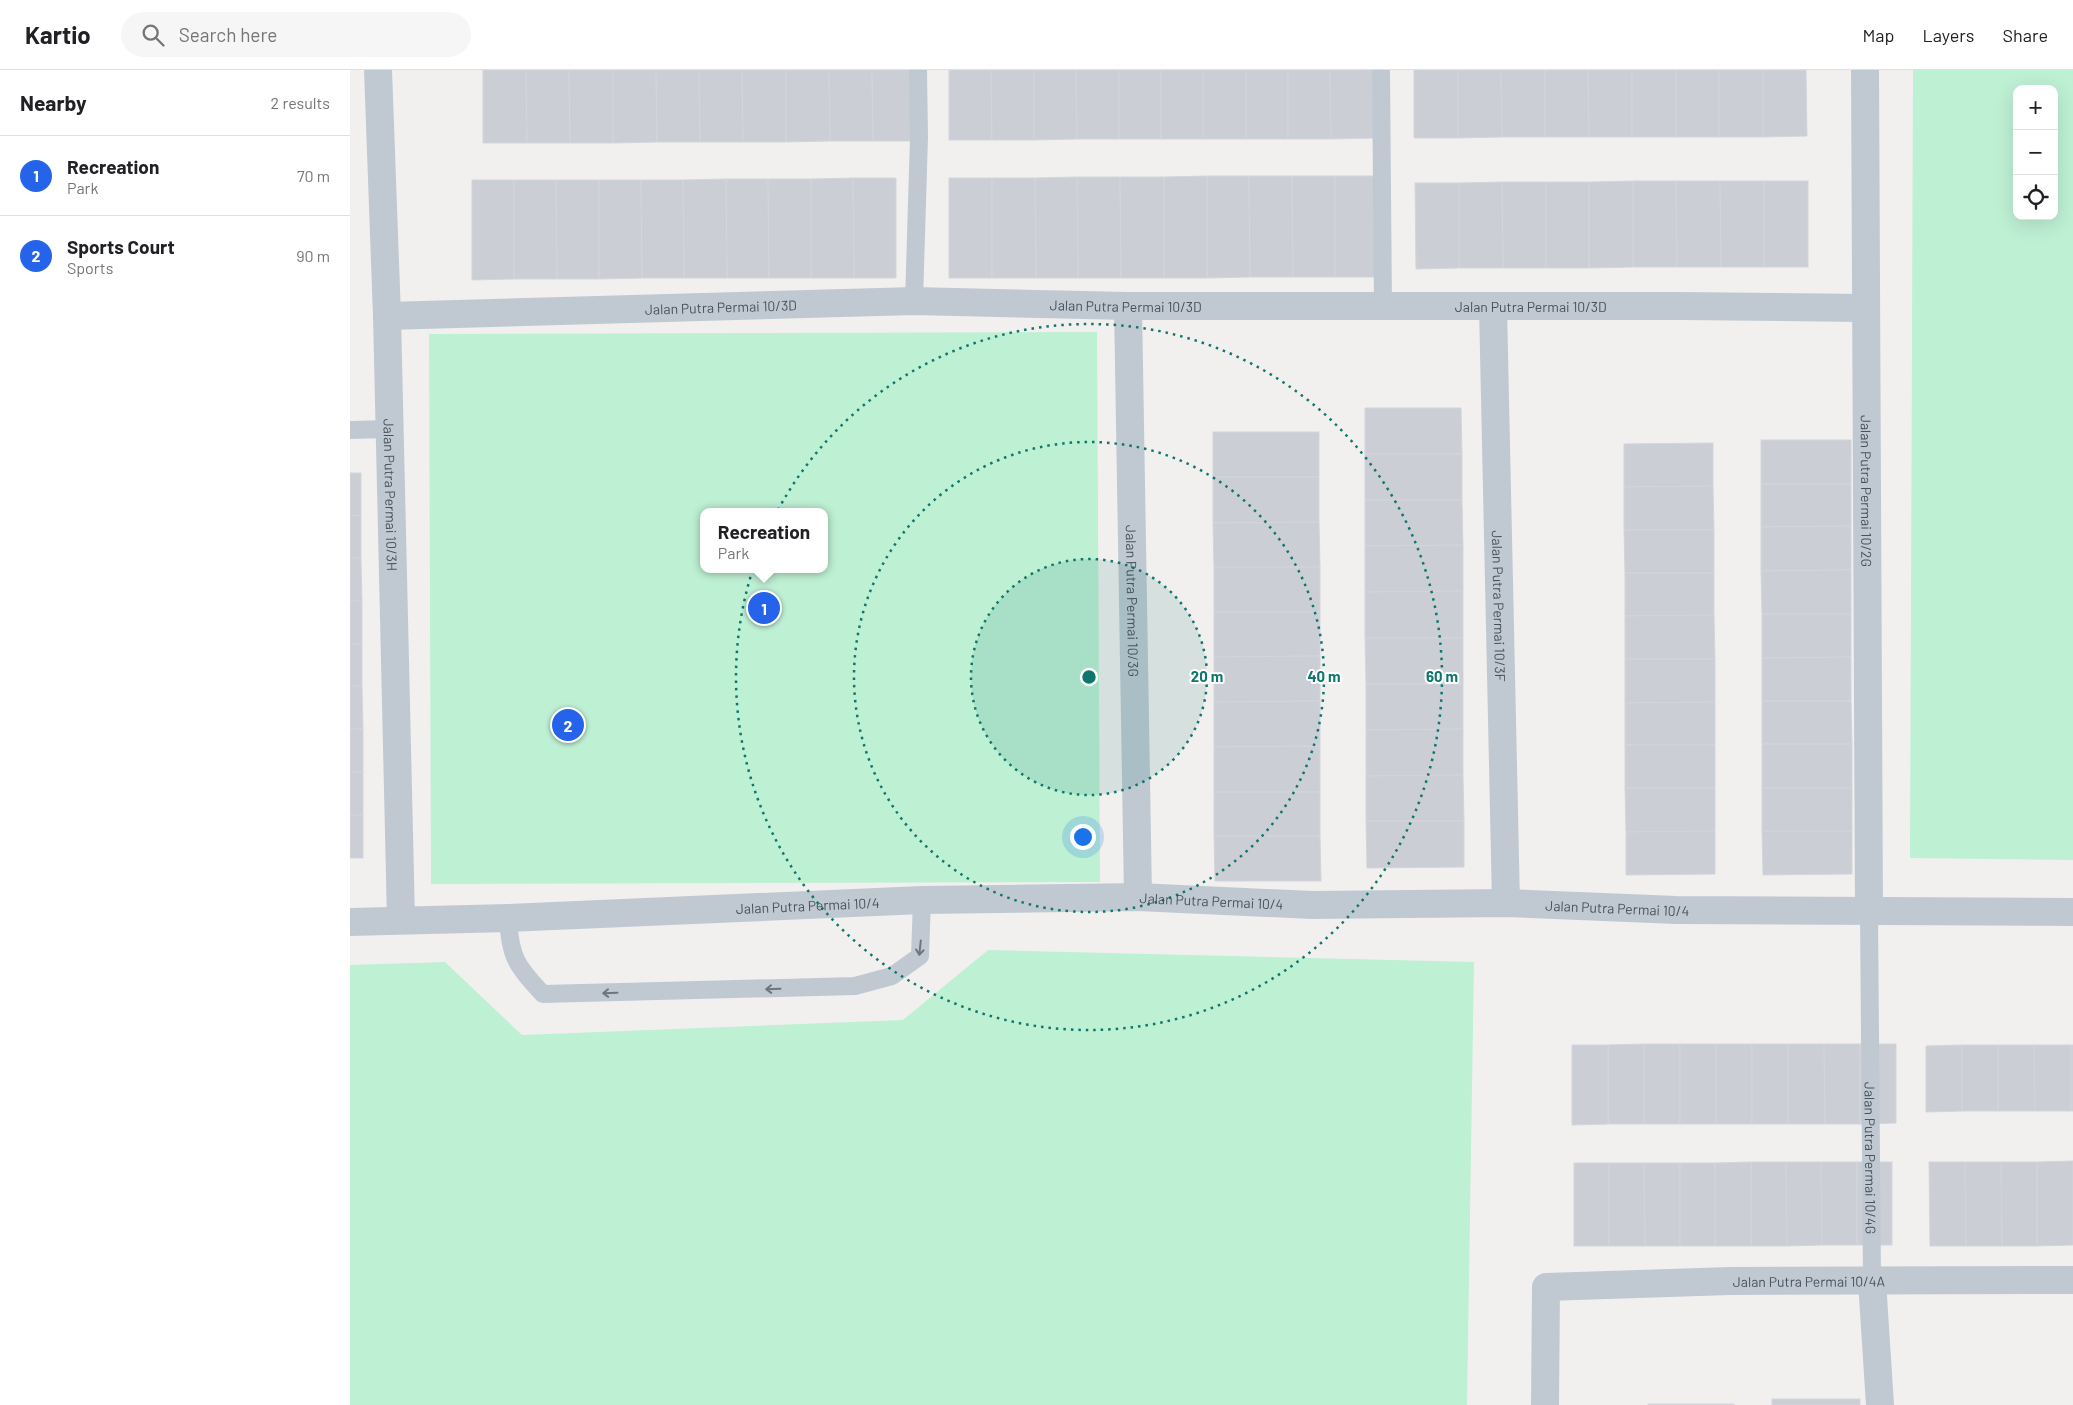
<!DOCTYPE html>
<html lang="en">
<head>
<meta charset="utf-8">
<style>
  body { margin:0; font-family:Barlow,sans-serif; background:#f6f6f6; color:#202124 }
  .controls { position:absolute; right:15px; top:15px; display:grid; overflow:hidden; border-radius:10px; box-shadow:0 5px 20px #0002 }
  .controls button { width:45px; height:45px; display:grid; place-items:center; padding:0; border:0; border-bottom:1px solid #e0e0e0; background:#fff; color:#202124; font:25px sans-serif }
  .you { position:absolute; left:732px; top:766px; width:18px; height:18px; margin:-12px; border:4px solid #fff; border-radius:50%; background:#1a73e8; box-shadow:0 0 0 8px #1a73e833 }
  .badge { display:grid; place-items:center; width:32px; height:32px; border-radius:50%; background:#2563eb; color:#fff; font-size:16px; font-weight:700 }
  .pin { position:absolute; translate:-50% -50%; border:2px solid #fff; box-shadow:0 1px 5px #0006 }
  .popup { position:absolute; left:350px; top:438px; width:128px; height:65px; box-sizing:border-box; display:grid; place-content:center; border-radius:10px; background:#fff; filter:drop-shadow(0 1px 4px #0005); font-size:16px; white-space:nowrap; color:#757577 }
  .popup b { font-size:19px; color:#202124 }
  .popup::after { content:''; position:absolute; left:50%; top:100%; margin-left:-10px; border:10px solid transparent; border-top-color:#fff }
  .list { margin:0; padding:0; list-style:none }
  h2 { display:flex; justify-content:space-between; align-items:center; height:65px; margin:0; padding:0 20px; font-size:21px }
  h2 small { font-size:16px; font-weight:400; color:#757577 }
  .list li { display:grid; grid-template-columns:32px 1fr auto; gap:15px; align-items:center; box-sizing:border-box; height:80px; padding:0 20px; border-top:1px solid #e0e0e0 }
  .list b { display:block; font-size:19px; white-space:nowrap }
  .list p { margin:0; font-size:16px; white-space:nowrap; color:#757577 }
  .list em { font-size:16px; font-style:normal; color:#757577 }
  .icon { flex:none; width:28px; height:28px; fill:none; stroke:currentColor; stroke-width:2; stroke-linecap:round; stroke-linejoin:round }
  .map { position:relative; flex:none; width:1723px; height:1335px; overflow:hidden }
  header { display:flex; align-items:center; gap:30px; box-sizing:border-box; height:70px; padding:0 25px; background:#fff; border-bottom:1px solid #e0e0e0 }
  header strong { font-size:24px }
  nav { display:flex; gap:28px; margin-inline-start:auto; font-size:18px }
  .search { width:350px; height:45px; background:#f6f6f6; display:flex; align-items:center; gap:12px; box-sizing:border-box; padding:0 18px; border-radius:28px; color:#757577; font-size:19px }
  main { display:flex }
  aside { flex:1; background:#fff }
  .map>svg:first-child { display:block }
  .green { fill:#bef0d4; fill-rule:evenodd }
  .building { fill:#cbced5; stroke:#d3d5db }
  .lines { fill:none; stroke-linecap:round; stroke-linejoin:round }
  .lane { stroke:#c0c9d2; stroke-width:18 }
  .street { stroke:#c0c9d2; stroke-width:28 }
  .oneway { stroke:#6b7680 }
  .ring { fill:none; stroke:#0f766e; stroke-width:2.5; stroke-dasharray:2.5 5 }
  .labels { text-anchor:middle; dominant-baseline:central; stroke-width:4; stroke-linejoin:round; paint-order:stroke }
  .street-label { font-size:14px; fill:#47525d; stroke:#fff }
  .centre { fill:#0f766e; stroke:#fff; stroke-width:2.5 }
  .ring-label { font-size:15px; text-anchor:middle; font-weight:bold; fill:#0f766e; stroke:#fff; stroke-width:4; stroke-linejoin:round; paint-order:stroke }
</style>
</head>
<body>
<header>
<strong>Kartio</strong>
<div class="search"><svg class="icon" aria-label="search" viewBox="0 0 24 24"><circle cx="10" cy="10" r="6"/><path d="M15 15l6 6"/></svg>Search here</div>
<nav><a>Map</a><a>Layers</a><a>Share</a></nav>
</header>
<main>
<aside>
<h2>Nearby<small>2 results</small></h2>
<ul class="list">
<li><span class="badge">1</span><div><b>Recreation</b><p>Park</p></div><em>70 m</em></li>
<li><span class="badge">2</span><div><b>Sports Court</b><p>Sports</p></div><em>90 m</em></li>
</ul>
</aside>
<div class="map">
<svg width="1723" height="1335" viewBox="0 0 1723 1335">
  <rect width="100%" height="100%" fill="#f2f0ef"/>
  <g class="green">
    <path d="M 1563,0 L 1723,0 L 1723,790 L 1560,788 ZM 1667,19 L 1704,19 L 1704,146 L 1667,146 Z"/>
    <path d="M 747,262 L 750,812 L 81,814 L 79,264 ZM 354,442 L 474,442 L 474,499 L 354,499 Z"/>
    <path d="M 638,880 L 1124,892 L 1117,1335 L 0,1335 L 0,895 L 95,892 L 172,965 L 553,950 Z"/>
  </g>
  <g class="building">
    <path d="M 133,0 L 176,0 L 177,73 L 133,73 Z"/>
    <path d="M 176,0 L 219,0 L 220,73 L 177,73 Z"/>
    <path d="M 219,0 L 263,0 L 263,73 L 220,73 Z"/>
    <path d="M 263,0 L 306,0 L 307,72 L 263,73 Z"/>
    <path d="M 306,0 L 349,0 L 350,72 L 307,72 Z"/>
    <path d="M 349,0 L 392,0 L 393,72 L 350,72 Z"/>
    <path d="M 392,0 L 436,0 L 436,72 L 393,72 Z"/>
    <path d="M 436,0 L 479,0 L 480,71 L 436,72 Z"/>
    <path d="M 479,0 L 522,0 L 523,71 L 480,71 Z"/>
    <path d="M 522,0 L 566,0 L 566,71 L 523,71 Z"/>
    <path d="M 599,0 L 641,0 L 642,70 L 599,70 Z"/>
    <path d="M 641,0 L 684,0 L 684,70 L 642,70 Z"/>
    <path d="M 684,0 L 726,0 L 727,69 L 684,70 Z"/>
    <path d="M 726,0 L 769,0 L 769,69 L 727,69 Z"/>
    <rect x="769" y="0" width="42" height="69"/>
    <rect x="811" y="0" width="42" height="69"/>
    <rect x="853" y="0" width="43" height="69"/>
    <rect x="896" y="0" width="42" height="69"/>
    <path d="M 938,0 L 980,0 L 981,69 L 938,69 Z"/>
    <path d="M 980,0 L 1023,0 L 1023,68 L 981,69 Z"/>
    <rect x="1064" y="0" width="44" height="68"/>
    <path d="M 1108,0 L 1151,0 L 1152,67 L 1108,68 Z"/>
    <path d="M 1151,0 L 1195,0 L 1195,67 L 1152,67 Z"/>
    <path d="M 1195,0 L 1238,0 L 1239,67 L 1195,67 Z"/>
    <path d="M 1238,0 L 1282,0 L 1282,67 L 1239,67 Z"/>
    <rect x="1282" y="0" width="44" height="67"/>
    <rect x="1326" y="0" width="43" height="67"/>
    <rect x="1369" y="0" width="44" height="67"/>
    <path d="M 1413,0 L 1456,0 L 1457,66 L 1413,67 Z"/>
    <path d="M 857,106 L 899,106 L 900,207 L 857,208 Z"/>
    <path d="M 857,106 L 857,208 L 814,208 L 814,107 Z"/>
    <path d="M 899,106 L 942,106 L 943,207 L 900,207 Z"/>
    <path d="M 942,106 L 985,106 L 985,207 L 943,207 Z"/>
    <rect x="985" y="106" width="43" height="101"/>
    <path d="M 727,107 L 770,107 L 771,208 L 728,208 Z"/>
    <path d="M 727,107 L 728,208 L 686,208 L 685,108 Z"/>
    <path d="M 770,107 L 814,107 L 814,208 L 771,208 Z"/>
    <path d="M 503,108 L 546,108 L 546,208 L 504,208 Z"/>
    <path d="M 503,108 L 504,208 L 461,208 L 461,109 Z"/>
    <rect x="599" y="108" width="43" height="100"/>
    <path d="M 642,108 L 685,108 L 686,208 L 642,208 Z"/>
    <path d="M 376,109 L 418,109 L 419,208 L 377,208 Z"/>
    <path d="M 376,109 L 377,208 L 334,208 L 333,110 Z"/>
    <path d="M 418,109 L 461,109 L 461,208 L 419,208 Z"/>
    <path d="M 122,110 L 164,110 L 164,209 L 122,210 Z"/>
    <path d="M 164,110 L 206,110 L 207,209 L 164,209 Z"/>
    <path d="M 206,110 L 249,110 L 249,209 L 207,209 Z"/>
    <path d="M 249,110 L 291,110 L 292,208 L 249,209 Z"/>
    <path d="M 291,110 L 333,110 L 334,208 L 292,208 Z"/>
    <path d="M 1283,111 L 1326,111 L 1327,197 L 1283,197 Z"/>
    <path d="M 1283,111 L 1283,197 L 1239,198 L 1239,112 Z"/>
    <path d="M 1326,111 L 1370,111 L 1371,197 L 1327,197 Z"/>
    <path d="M 1370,111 L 1414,111 L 1414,197 L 1371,197 Z"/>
    <rect x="1414" y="111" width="44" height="86"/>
    <path d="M 1152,112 L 1196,112 L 1196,198 L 1153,198 Z"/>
    <path d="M 1152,112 L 1153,198 L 1109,198 L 1109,113 Z"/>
    <rect x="1196" y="112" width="43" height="86"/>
    <path d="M 1065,113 L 1109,113 L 1109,198 L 1066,199 Z"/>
    <path d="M 1015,338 L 1111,338 L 1112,384 L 1015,384 Z"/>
    <rect x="863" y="362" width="106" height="45"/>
    <rect x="1411" y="370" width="90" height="44"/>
    <path d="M 1363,373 L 1363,416 L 1274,417 L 1274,374 Z"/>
    <rect x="1015" y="384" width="97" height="46"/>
    <path d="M 0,403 L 11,403 L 11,445 L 0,446 Z"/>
    <path d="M 863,407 L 969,407 L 969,452 L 863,453 Z"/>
    <path d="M 1411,414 L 1501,414 L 1501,456 L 1411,457 Z"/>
    <path d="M 1363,416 L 1364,460 L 1274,460 L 1274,417 Z"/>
    <path d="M 1015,430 L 1112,430 L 1113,475 L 1015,476 Z"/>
    <path d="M 11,445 L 11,488 L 0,488 L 0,446 Z"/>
    <path d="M 969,452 L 970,497 L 864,497 L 863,453 Z"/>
    <path d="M 1501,456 L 1501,500 L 1411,501 L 1411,457 Z"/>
    <path d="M 1274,460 L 1364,460 L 1364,503 L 1275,503 Z"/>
    <path d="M 1113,475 L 1113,521 L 1015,522 L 1015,476 Z"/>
    <path d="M 0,488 L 11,488 L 12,531 L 0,531 Z"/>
    <rect x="864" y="497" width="106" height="45"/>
    <path d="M 1501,500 L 1501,544 L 1412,544 L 1411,501 Z"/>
    <path d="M 1275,503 L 1364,503 L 1364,545 L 1275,546 Z"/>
    <path d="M 1113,521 L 1113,568 L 1015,568 L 1015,522 Z"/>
    <rect x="0" y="531" width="12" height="43"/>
    <path d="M 864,542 L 970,542 L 970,586 L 864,587 Z"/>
    <path d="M 1412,544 L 1501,544 L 1501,587 L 1412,588 Z"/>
    <path d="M 1364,545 L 1365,589 L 1275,589 L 1275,546 Z"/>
    <path d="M 1015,568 L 1113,568 L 1113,614 L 1016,614 Z"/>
    <rect x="0" y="574" width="12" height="42"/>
    <path d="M 970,586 L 970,631 L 864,632 L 864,587 Z"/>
    <path d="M 1501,587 L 1501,631 L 1412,631 L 1412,588 Z"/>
    <path d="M 1275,589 L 1365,589 L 1365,632 L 1275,633 Z"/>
    <path d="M 1016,614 L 1113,614 L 1113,659 L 1016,660 Z"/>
    <path d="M 0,616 L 12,616 L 13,659 L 0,659 Z"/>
    <path d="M 970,631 L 970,676 L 864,677 L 864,632 Z"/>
    <path d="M 1412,631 L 1501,631 L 1502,674 L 1412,674 Z"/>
    <path d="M 1365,632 L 1365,675 L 1275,675 L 1275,633 Z"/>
    <rect x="0" y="659" width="13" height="43"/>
    <path d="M 1113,659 L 1113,705 L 1016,706 L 1016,660 Z"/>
    <rect x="1412" y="674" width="90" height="44"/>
    <rect x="1275" y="675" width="90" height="43"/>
    <path d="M 970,676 L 970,722 L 864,722 L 864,677 Z"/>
    <rect x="0" y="702" width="13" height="43"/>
    <path d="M 1113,705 L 1114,751 L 1016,751 L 1016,706 Z"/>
    <path d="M 1275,718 L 1365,718 L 1365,761 L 1276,762 Z"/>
    <rect x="1412" y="718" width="90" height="43"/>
    <rect x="864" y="722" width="106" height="44"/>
    <rect x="0" y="745" width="13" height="43"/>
    <path d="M 1016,751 L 1114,751 L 1114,797 L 1017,798 Z"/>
    <path d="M 1365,761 L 1365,804 L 1276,805 L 1276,762 Z"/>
    <path d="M 1412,761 L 1502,761 L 1502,804 L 1413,805 Z"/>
    <path d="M 864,766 L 970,766 L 971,811 L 865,811 Z"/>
    <rect x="1294" y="974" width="36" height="80"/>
    <path d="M 1294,974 L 1294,1054 L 1258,1054 L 1258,975 Z"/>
    <rect x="1330" y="974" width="36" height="80"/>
    <rect x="1366" y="974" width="36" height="80"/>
    <rect x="1402" y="974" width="36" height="80"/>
    <path d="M 1438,974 L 1474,974 L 1475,1054 L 1438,1054 Z"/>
    <path d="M 1474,974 L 1510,974 L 1510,1054 L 1475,1054 Z"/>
    <path d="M 1510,974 L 1546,974 L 1546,1053 L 1510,1054 Z"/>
    <path d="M 1222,975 L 1258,975 L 1258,1054 L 1222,1055 Z"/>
    <path d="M 1612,975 L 1612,1041 L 1576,1042 L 1576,976 Z"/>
    <rect x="1612" y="975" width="36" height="66"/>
    <path d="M 1648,975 L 1684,975 L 1685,1041 L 1648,1041 Z"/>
    <path d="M 1684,975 L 1721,975 L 1721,1041 L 1685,1041 Z"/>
    <rect x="1721" y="975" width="2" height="66"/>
    <path d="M 1723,1091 L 1723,1175 L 1687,1176 L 1687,1092 Z"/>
    <path d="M 1401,1092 L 1436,1092 L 1437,1176 L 1401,1176 Z"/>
    <path d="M 1401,1092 L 1401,1176 L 1365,1176 L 1365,1093 Z"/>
    <path d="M 1436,1092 L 1471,1092 L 1472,1175 L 1437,1176 Z"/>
    <path d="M 1471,1092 L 1507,1092 L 1507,1175 L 1472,1175 Z"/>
    <rect x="1507" y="1092" width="35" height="83"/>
    <path d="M 1579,1092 L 1615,1092 L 1616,1176 L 1580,1176 Z"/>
    <path d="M 1615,1092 L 1651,1092 L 1652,1176 L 1616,1176 Z"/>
    <path d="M 1651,1092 L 1687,1092 L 1687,1176 L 1652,1176 Z"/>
    <rect x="1224" y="1093" width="35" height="83"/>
    <path d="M 1259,1093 L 1294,1093 L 1295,1176 L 1259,1176 Z"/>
    <path d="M 1294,1093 L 1330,1093 L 1330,1176 L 1295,1176 Z"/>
    <rect x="1330" y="1093" width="35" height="83"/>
    <rect x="1422" y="1329" width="88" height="6"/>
    <rect x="1298" y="1334" width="86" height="1"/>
  </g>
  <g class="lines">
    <g class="lane">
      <path d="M 1031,0 L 1033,238"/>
      <path d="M 564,231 L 569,67 L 568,0"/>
      <path d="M 0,360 L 38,359"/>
      <path id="s1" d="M 1519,842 L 1522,1211"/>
      <path d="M 158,848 C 160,886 166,896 193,924 L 505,916 L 542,906 L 570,886 L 572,830"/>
    </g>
    <g class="street">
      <path id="s2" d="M 28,0 L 37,246 L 51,850"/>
      <path id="s3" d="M 1515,0 L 1519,842"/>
      <path id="s4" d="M 778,236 L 788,827"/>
      <path id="s5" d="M 1143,237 L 1156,833"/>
      <path id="s6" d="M 37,246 L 564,231 L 778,236 L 1329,236 L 1515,238"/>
      <path id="s7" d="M 0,852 L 158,848 L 572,830 L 788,827 L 962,835 L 1156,833 L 1326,840 L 1723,842"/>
      <path d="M 1522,1211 L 1530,1335"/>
      <path id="s8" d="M 1195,1335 L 1196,1217 L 1380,1211 L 1723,1210"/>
    </g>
  </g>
  <defs><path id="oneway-shaft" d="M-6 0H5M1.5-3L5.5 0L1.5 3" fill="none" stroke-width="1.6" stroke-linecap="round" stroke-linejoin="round" transform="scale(1.25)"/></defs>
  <g class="oneway">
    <use href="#oneway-shaft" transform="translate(570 878) rotate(96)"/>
    <use href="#oneway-shaft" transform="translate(423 919) rotate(178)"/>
    <use href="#oneway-shaft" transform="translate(260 923) rotate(178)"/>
  </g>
  <circle cx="739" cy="607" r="118" fill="#0f766e" fill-opacity=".12"/>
  <g class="ring">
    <circle cx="739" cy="607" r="118"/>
    <circle cx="739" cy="607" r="235"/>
    <circle cx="739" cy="607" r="353"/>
  </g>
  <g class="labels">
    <g class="street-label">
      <text stroke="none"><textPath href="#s6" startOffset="739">Jalan Putra Permai 10/3D</textPath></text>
      <text stroke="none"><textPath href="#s6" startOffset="334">Jalan Putra Permai 10/3D</textPath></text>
      <text stroke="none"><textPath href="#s6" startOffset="1144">Jalan Putra Permai 10/3D</textPath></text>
      <text stroke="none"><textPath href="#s3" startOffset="421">Jalan Putra Permai 10/2G</textPath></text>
      <text stroke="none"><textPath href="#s2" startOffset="425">Jalan Putra Permai 10/3H</textPath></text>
      <text stroke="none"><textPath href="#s4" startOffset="295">Jalan Putra Permai 10/3G</textPath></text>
      <text stroke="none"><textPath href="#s5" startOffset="299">Jalan Putra Permai 10/3F</textPath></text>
      <text stroke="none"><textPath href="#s7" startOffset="862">Jalan Putra Permai 10/4</textPath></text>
      <text stroke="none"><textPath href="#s7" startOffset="458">Jalan Putra Permai 10/4</textPath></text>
      <text stroke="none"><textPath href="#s7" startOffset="1268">Jalan Putra Permai 10/4</textPath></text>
      <text stroke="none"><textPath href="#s1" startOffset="246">Jalan Putra Permai 10/4G</textPath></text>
      <text stroke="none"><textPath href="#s8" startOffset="381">Jalan Putra Permai 10/4A</textPath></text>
    </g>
  </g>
  <circle cx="739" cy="607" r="8" class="centre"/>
  <g class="ring-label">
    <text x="857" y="612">20 m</text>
    <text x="974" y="612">40 m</text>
    <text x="1092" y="612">60 m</text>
  </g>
</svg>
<div class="controls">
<button>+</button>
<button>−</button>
<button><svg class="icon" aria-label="locate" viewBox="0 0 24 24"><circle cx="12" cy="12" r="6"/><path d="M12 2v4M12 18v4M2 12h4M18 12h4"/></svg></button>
</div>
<div class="you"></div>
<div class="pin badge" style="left:414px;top:538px">1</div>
<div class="popup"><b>Recreation</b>Park</div>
<div class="pin badge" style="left:218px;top:655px">2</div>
</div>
</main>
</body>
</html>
